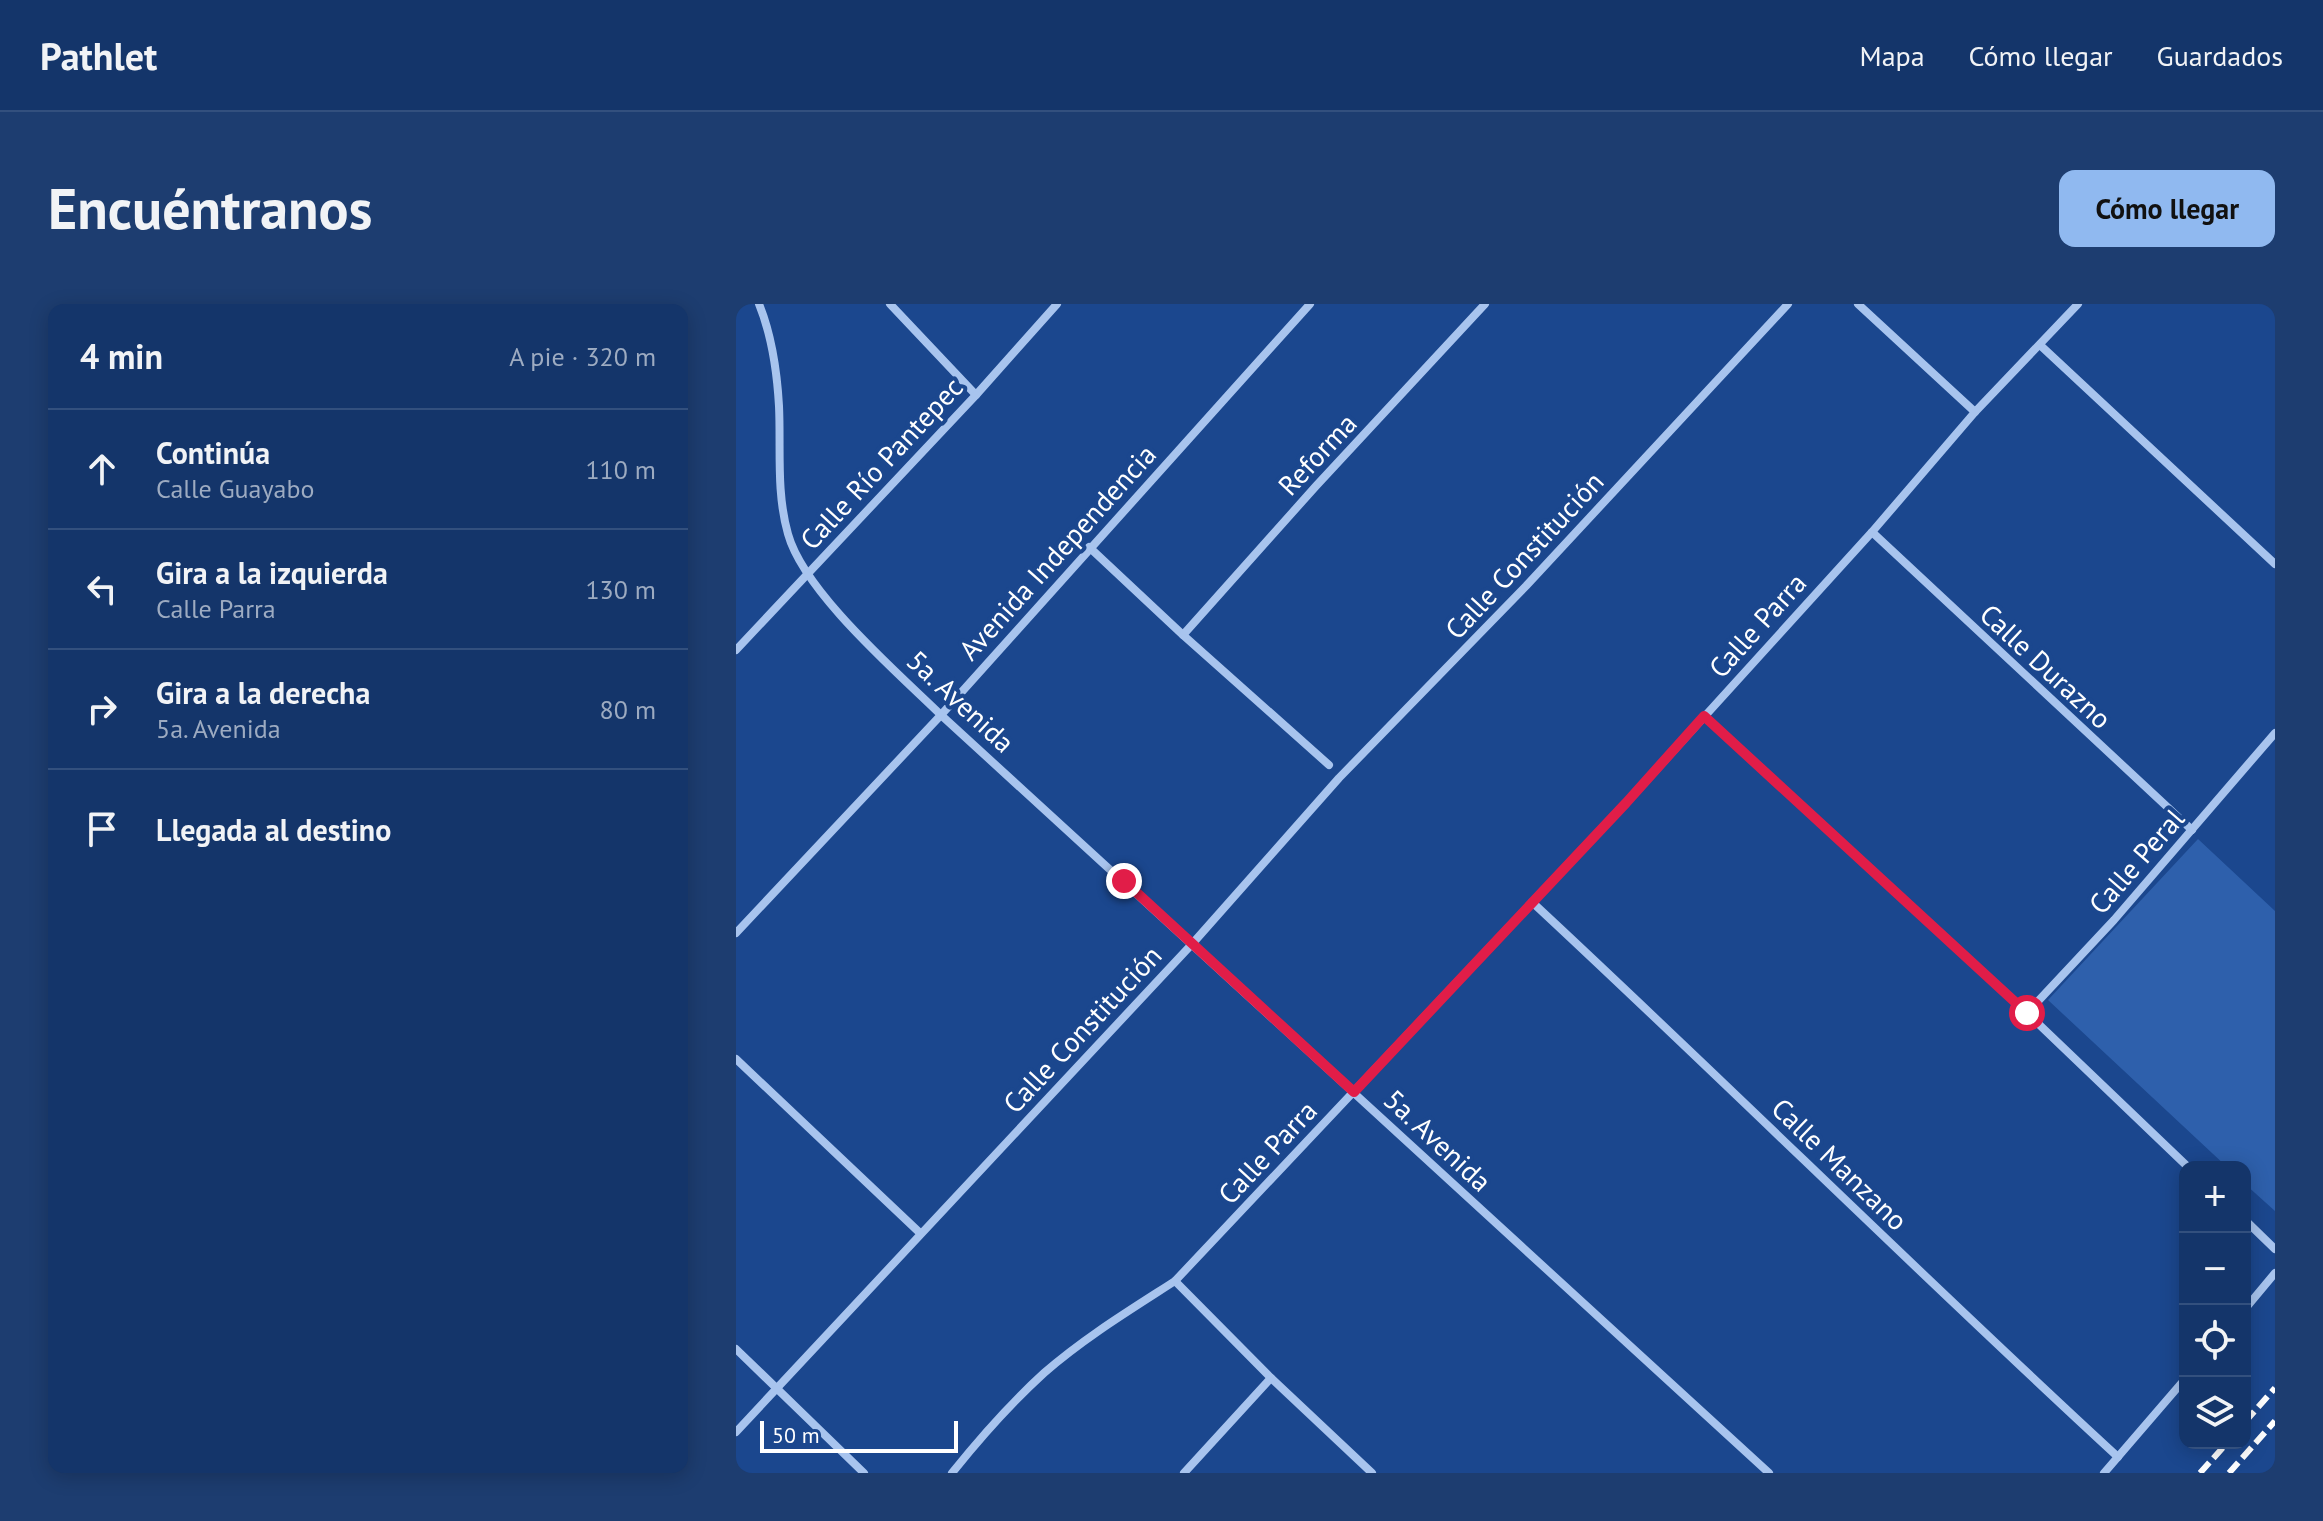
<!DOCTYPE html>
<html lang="es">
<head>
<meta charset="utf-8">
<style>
  body { margin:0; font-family:"PT Sans",sans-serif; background:#1d3d70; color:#f1f3f6 }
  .controls { position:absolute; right:24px; bottom:24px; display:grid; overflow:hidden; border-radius:16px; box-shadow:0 4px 20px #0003 }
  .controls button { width:72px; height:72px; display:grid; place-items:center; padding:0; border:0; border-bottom:2px solid #33507e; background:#14356a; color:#f1f3f6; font:40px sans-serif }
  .scale { position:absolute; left:24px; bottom:20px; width:198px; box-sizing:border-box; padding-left:8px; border:4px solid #fff; border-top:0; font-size:22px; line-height:28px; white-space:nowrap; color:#fff; -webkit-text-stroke:6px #1b478e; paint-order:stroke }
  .stop { position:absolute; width:24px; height:24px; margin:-18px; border:6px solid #e11d48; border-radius:50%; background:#fff }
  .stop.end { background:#e11d48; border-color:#fff; box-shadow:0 2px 8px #0008 }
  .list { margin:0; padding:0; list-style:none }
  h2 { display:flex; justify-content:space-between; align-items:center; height:104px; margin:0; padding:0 32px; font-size:34px }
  h2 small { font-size:26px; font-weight:400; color:#9dabc1 }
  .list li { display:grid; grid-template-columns:52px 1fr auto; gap:24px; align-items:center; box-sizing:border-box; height:120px; padding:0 32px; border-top:2px solid #33507e }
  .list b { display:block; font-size:30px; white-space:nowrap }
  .list p { margin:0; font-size:26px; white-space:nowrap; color:#9dabc1 }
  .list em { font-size:26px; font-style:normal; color:#9dabc1 }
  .icon { flex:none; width:44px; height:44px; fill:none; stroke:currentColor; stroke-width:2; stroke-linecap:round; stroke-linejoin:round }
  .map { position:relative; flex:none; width:1539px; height:1169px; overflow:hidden; border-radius:16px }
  header { display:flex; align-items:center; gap:48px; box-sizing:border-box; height:112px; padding:0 40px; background:#14356a; border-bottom:2px solid #33507e }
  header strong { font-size:38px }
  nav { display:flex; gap:44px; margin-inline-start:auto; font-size:28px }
  .intro { display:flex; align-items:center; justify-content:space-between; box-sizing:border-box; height:192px; padding:0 48px }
  h1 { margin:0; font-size:56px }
  .button { padding:20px 36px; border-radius:16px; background:#90b9f0; color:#111; font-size:28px; font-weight:700 }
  main { display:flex; gap:48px; padding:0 48px }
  aside { flex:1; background:#14356a; border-radius:16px; box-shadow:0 4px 20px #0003 }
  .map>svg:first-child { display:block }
  .green { fill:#2e60ac }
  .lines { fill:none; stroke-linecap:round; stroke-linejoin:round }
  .minor { stroke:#a8c4ee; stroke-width:8 }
  .rail { stroke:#fff; stroke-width:6; stroke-dasharray:14 6; stroke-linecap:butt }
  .route { stroke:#e11d48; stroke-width:10 }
  .labels { text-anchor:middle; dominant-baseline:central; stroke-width:8; stroke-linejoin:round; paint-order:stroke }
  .street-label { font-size:28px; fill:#fff; stroke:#1b478e }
</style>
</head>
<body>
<header>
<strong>Pathlet</strong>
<nav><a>Mapa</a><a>Cómo llegar</a><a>Guardados</a></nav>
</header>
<div class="intro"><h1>Encuéntranos</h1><a class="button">Cómo llegar</a></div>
<main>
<aside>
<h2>4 min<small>A pie · 320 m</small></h2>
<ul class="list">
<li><svg class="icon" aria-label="ahead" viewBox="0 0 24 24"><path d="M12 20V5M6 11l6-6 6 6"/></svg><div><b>Continúa</b><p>Calle Guayabo</p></div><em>110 m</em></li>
<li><svg class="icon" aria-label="left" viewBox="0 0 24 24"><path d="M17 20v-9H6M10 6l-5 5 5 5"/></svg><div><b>Gira a la izquierda</b><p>Calle Parra</p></div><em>130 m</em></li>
<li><svg class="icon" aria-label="right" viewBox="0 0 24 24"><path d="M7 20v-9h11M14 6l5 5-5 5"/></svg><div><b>Gira a la derecha</b><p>5a. Avenida</p></div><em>80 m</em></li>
<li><svg class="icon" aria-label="arrive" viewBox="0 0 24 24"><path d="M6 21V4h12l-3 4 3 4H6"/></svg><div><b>Llegada al destino</b></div></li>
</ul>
</aside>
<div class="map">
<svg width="1539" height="1169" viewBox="0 0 1539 1169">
  <rect width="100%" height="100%" fill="#1b478e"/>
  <path class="green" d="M 1462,535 L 1539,607 L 1539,907 L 1509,880 L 1509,863 L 1491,863 L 1312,696 Z"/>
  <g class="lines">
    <g class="minor">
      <path d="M 23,0 C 36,32 41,67 43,102 C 45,144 40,188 52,230 C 68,288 161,368 205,411 L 1033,1169"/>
      <path d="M 154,0 L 240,91"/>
      <path d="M 1122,0 L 1239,108"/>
      <path d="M 1304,41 L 1539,260"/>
      <path d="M 1136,228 L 1456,526"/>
      <path d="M 353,243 L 447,331 L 593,461"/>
      <path d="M 447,331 L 580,182 L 749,0"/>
      <path d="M 0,346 L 240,91 L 321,0"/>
      <path d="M 968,412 L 1291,709 L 1452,863"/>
      <path d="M 796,598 C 993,781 1184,971 1382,1153"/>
      <path d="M 0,629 L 205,411 L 574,0"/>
      <path d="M 1291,709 L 1378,616 L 1539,429"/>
      <path d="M 0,755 L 184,929"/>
      <path d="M 1509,916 L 1539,945"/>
      <path d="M 439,977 L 535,1074 L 636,1169"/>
      <path d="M 1509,1005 L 1539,969"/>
      <path d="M 0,1045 L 128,1169"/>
      <path d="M 0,1128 L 457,639 L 603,474 L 790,282 L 1052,0"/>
      <path d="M 216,1169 C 244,1134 274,1100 308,1069 C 348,1034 394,1006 439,977 L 890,499 L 1136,228 L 1239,108 L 1342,0"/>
      <path d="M 448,1169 L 535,1074"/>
      <path d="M 1368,1169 L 1449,1075"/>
    </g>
    <g class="rail">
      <path d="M 1509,1118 L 1539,1084"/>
      <path d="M 1464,1169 L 1491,1139"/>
      <path d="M 1493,1169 L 1539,1117"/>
    </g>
  </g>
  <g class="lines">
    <path class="route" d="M 388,577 L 618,788 L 890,499 L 968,412 L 1291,709"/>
  </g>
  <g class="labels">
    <g class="street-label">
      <text transform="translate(581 150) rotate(-47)">Reforma</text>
      <text transform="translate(145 159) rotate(-47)">Calle Río Pantepec</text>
      <text transform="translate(321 248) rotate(-48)">Avenida Independencia</text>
      <text transform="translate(788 251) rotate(-47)">Calle Constitución</text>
      <text transform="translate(1021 321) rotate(-48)">Calle Parra</text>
      <text transform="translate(1310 362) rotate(43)">Calle Durazno</text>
      <text transform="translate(225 397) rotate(43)">5a. Avenida</text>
      <text transform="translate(1400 557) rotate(-49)">Calle Peral</text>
      <text transform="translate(346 725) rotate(-47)">Calle Constitución</text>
      <text transform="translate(702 836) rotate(43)">5a. Avenida</text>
      <text transform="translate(531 848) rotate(-47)">Calle Parra</text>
      <text transform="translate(1104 860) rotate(44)">Calle Manzano</text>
    </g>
  </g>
</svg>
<div class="controls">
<button>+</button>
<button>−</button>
<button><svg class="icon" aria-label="locate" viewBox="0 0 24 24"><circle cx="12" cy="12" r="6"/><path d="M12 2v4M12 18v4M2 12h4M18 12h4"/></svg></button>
<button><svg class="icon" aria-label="layers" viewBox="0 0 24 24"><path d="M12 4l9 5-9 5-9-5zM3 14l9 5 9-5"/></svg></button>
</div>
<div class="scale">50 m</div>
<div class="stop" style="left:1291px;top:709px"></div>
<div class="stop end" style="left:388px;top:577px"></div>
</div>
</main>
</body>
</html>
